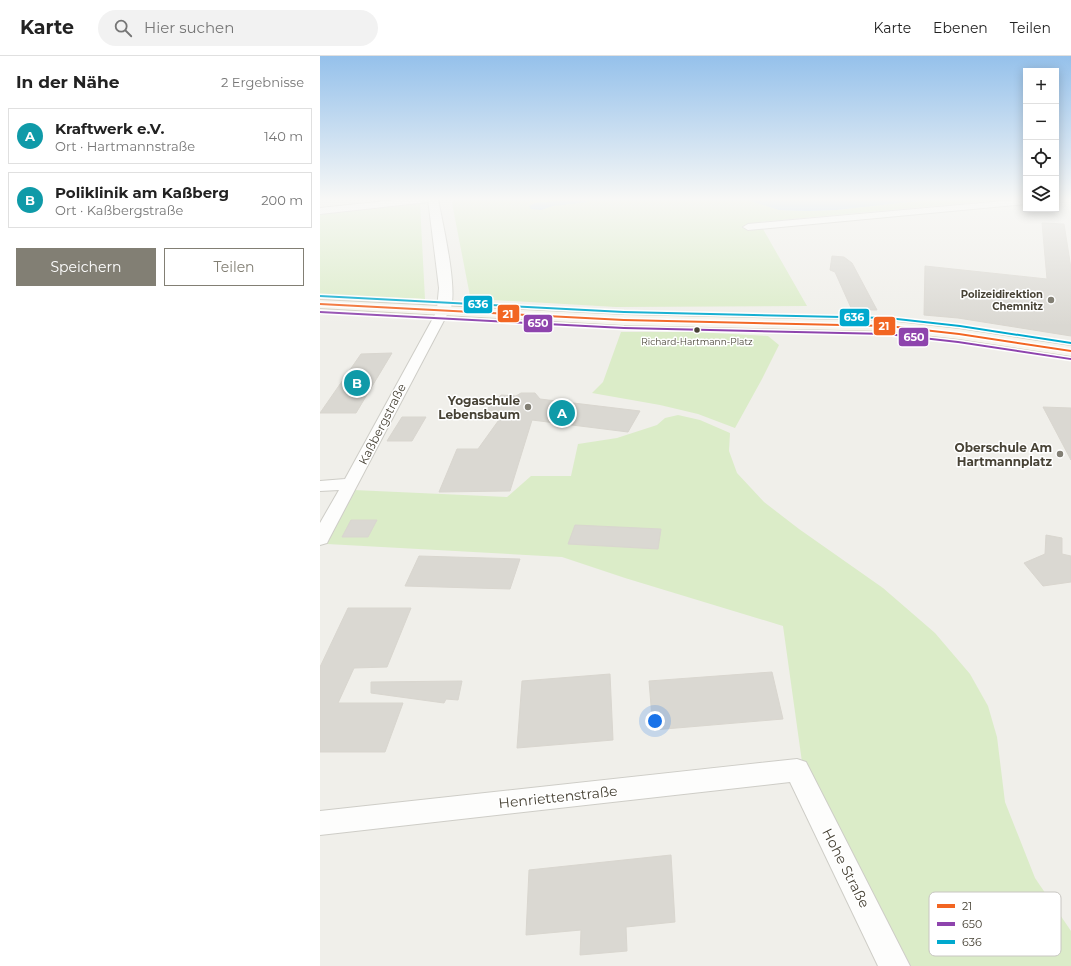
<!DOCTYPE html>
<html lang="de">
<head>
<meta charset="utf-8">
<style>
  body { margin:0; font-family:Montserrat,sans-serif; background:#f2f2f2; color:#222 }
  .controls { position:absolute; right:12px; top:12px; display:grid; overflow:hidden; border-radius:0px; box-shadow:0 2px 10px #0003 }
  .controls button { width:36px; height:36px; display:grid; place-items:center; padding:0; border:0; border-bottom:1px solid #e0e0e0; background:#fff; color:#222; font:20px sans-serif }
  .you { position:absolute; left:335px; top:665px; width:14px; height:14px; margin:-10px; border:3px solid #fff; border-radius:50%; background:#1a73e8; box-shadow:0 0 0 6px #1a73e833 }
  .badge { display:grid; place-items:center; width:26px; height:26px; border-radius:50%; background:#827f74; color:#fff; font-size:13px; font-weight:700 }
  .pin { position:absolute; translate:-50% -50%; border:2px solid #fff; box-shadow:0 1px 4px #0006 }
  .list { margin:0; padding:0; list-style:none }
  h2 { display:flex; justify-content:space-between; align-items:center; height:52px; margin:0; padding:0 16px; font-size:17px }
  h2 small { font-size:13px; font-weight:400; color:#767676 }
  .list li { display:grid; grid-template-columns:26px 1fr auto; gap:12px; align-items:center; box-sizing:border-box; height:56px; margin:0 8px 8px; padding:0 8px; border:1px solid #e0e0e0; border-radius:0px }
  .list b { display:block; font-size:15px; white-space:nowrap }
  .list p { margin:0; font-size:13px; white-space:nowrap; color:#767676 }
  .list em { font-size:13px; font-style:normal; color:#767676 }
  .actions { display:flex; gap:8px; padding:12px 16px }
  .actions a { flex:1; padding:9px 0; border:1px solid #827f74; border-radius:0px; text-align:center; font-size:14px; color:#827f74 }
  .actions .main { background:#827f74; color:#fff }
  .icon { flex:none; width:22px; height:22px; fill:none; stroke:currentColor; stroke-width:2; stroke-linecap:round; stroke-linejoin:round }
  .map { position:relative; flex:none; width:751px; height:910px; overflow:hidden }
  header { display:flex; align-items:center; gap:24px; box-sizing:border-box; height:56px; padding:0 20px; background:#fff; border-bottom:1px solid #e0e0e0 }
  header strong { font-size:19px }
  nav { display:flex; gap:22px; margin-inline-start:auto; font-size:14px }
  .search { width:280px; height:36px; background:#f2f2f2; display:flex; align-items:center; gap:10px; box-sizing:border-box; padding:0 14px; border-radius:22px; color:#767676; font-size:15px }
  main { display:flex }
  aside { flex:1; background:#fff }
  .map>svg:first-child { display:block }
  .green { fill:#dbecc8 }
  .water { fill:#b8d5f0 }
  .building { fill:#dad8d2; stroke:#d9d6cf }
  .lines { fill:none; stroke-linecap:round; stroke-linejoin:round }
  .minor-casing { stroke:#cecdc7; stroke-width:2 }
  .tertiary-casing { stroke:#cecdc7; stroke-width:2 }
  .secondary-casing { stroke:#d0cdc0; stroke-width:2 }
  .minor { fill:#fdfdfc; fill-rule:evenodd }
  .tertiary { fill:#fdfdfc; fill-rule:evenodd }
  .secondary { fill:#f7f5ee; fill-rule:evenodd }
  .bus-1-casing { stroke:#fff; stroke-width:3 }
  .bus-2-casing { stroke:#fff; stroke-width:3 }
  .bus-3-casing { stroke:#fff; stroke-width:3 }
  .bus-1 { fill:#f26522; fill-rule:evenodd }
  .bus-2 { fill:#8e44ad; fill-rule:evenodd }
  .bus-3 { fill:#00a9ce; fill-rule:evenodd }
  .poi-dot { fill:#827f74; stroke:#fff; stroke-width:1.5 }
  .bus-dot { fill:#474235; stroke:#fff; stroke-width:1.5 }
  .labels { text-anchor:middle; dominant-baseline:central; stroke-width:3; stroke-linejoin:round; paint-order:stroke }
  .far-bus-label { font-size:9px; fill:#474235; stroke:#fff }
  .far-poi-label { font-size:10px; font-weight:bold; fill:#474235; stroke:#fff; text-anchor:end }
  .poi-label { font-size:12px; font-weight:bold; fill:#474235; stroke:#fff; text-anchor:end }
  .street-label { font-size:12px; fill:#474235; stroke:#fff }
  .near-street-label { font-size:14px; fill:#474235; stroke:#fff }
  .key { fill:#fff; stroke:#c8c6c2; stroke-width:1 }
  .key-label { font-size:11px; fill:#474235 }
  .line-badge { stroke:#fff; stroke-width:1.5 }
  .badge-label { font-size:11px; text-anchor:middle; font-weight:bold; fill:#fff }
</style>
</head>
<body>
<header>
<strong>Karte</strong>
<div class="search"><svg class="icon" aria-label="search" viewBox="0 0 24 24"><circle cx="10" cy="10" r="6"/><path d="M15 15l6 6"/></svg>Hier suchen</div>
<nav><a>Karte</a><a>Ebenen</a><a>Teilen</a></nav>
</header>
<main>
<aside>
<h2>In der Nähe<small>2 Ergebnisse</small></h2>
<ul class="list">
<li><span class="badge" style="background:#0f9aa8">A</span><div><b>Kraftwerk e.V.</b><p>Ort · Hartmannstraße</p></div><em>140 m</em></li>
<li><span class="badge" style="background:#0f9aa8">B</span><div><b>Poliklinik am Kaßberg</b><p>Ort · Kaßbergstraße</p></div><em>200 m</em></li>
</ul>
<div class="actions"><a class="main">Speichern</a><a>Teilen</a></div>
</aside>
<div class="map">
<svg width="751" height="910" viewBox="0 0 751 910">
  <rect width="100%" height="100%" fill="#f0efea"/>
  <g class="green">
    <path d="M 133,143 L 425,143 L 459,154 L 487,155 L 516,154 L 616,143 L 689,143 L 439,166 L 487,250 L 296,251 L 156,243 L 150,240 L 132,147 Z"/>
    <path d="M 100,148 L 105,243 L 0,239 L 0,158 Z"/>
    <path d="M 301,276 L 375,276 L 448,280 L 459,289 L 442,323 L 415,372 L 378,358 L 340,349 L 272,337 L 283,326 Z"/>
    <path d="M 358,359 L 380,364 L 410,377 L 409,395 L 417,417 L 444,446 L 479,473 L 563,532 L 615,577 L 650,618 L 668,650 L 677,681 L 685,746 L 715,822 L 751,875 L 751,910 L 591,910 L 482,706 L 463,570 L 305,522 L 242,501 L 7,488 L 34,434 L 187,441 L 211,420 L 251,420 L 258,388 L 297,382 L 337,369 L 345,362 Z"/>
  </g>
  <g class="water">
    <path d="M 260,143 L 264,143 L 268,146 L 233,150 L 221,154 L 211,153 L 209,150 L 215,147 Z"/>
    <path d="M 425,143 L 495,144 L 504,143 L 616,143 L 516,154 L 487,155 L 459,154 Z"/>
  </g>
  <g class="building">
    <path d="M 722,167 L 744,168 L 751,212 L 751,280 L 638,262 L 604,259 L 605,210 L 727,223 Z"/>
    <path d="M 512,200 L 524,201 L 532,207 L 557,254 L 532,254 L 515,216 L 510,214 Z"/>
    <path d="M 72,297 L 36,357 L 0,357 L 41,298 Z"/>
    <path d="M 201,337 L 215,337 L 220,343 L 320,355 L 308,376 L 212,364 L 190,435 L 119,436 L 137,393 L 158,393 L 181,361 L 162,358 L 181,339 L 196,340 Z"/>
    <path d="M 723,351 L 751,352 L 751,404 Z"/>
    <path d="M 82,361 L 106,361 L 92,385 L 67,385 Z"/>
    <path d="M 31,464 L 57,464 L 48,481 L 22,481 Z"/>
    <path d="M 255,469 L 341,473 L 338,493 L 248,488 Z"/>
    <path d="M 726,479 L 742,482 L 742,498 L 751,500 L 751,526 L 723,530 L 704,507 L 725,498 Z"/>
    <path d="M 99,500 L 200,503 L 190,533 L 85,530 Z"/>
    <path d="M 28,552 L 91,552 L 67,611 L 34,612 L 18,647 L 83,647 L 65,696 L 0,696 L 0,611 Z"/>
    <path d="M 452,616 L 463,663 L 333,674 L 329,625 Z"/>
    <path d="M 290,618 L 293,684 L 197,692 L 202,625 Z"/>
    <path d="M 142,625 L 138,644 L 126,643 L 124,647 L 51,637 L 51,626 Z"/>
    <path d="M 351,799 L 355,866 L 306,871 L 307,895 L 260,899 L 261,874 L 206,879 L 209,814 Z"/>
  </g>
  <g class="lines">
    <g class="minor-casing">
      <g id="minor">
        <path d="M 85,143 L 112,143 L 108,146 L 0,158 L 0,152 Z"/>
        <path d="M 706,143 L 706,148 L 428,174 L 423,171 L 428,168 Z"/>
        <path d="M 124,249 L 128,250 L 130,253 L 9,483 L 7,487 L 0,489 L 0,467 L 19,434 L 0,435 L 0,425 L 25,423 L 118,253 L 120,250 Z"/>
        <path d="M 477,703 L 486,706 L 590,910 L 558,910 L 470,726 L 0,779 L 0,755 Z"/>
      </g>
    </g>
    <g class="tertiary-casing">
      <path id="tertiary" d="M 108,143 L 118,143 C 122,164 140,241 129,256 L 124,257 L 119,256 L 117,253 L 119,232 Z"/>
    </g>
    <g class="secondary-casing">
      <path id="secondary" d="M 0,244 L 304,259 L 568,265 L 639,273 L 751,290 L 751,300 L 639,283 L 568,275 L 304,269 L 0,252 Z"/>
    </g>
    <use href="#minor" class="minor"/>
    <use href="#tertiary" class="tertiary"/>
    <use href="#secondary" class="secondary"/>
    <g class="bus-1-casing">
      <path id="bus-1" d="M 0,247 L 304,263 L 568,269 L 639,277 L 751,294 L 751,296 L 639,279 L 568,271 L 304,265 L 0,249 Z"/>
    </g>
    <g class="bus-2-casing">
      <path id="bus-2" d="M 0,255 L 304,271 L 567,277 L 638,285 L 750,302 L 751,302 L 751,304 L 638,287 L 567,279 L 304,273 L 0,257 Z"/>
    </g>
    <g class="bus-3-casing">
      <path id="bus-3" d="M 0,239 L 304,255 L 568,261 L 640,269 L 751,286 L 751,288 L 640,271 L 568,263 L 304,257 L 0,241 Z"/>
    </g>
    <use href="#bus-1" class="bus-1"/>
    <use href="#bus-2" class="bus-2"/>
    <use href="#bus-3" class="bus-3"/>
  </g>
  <linearGradient id="sky" x2="0" y2="1"><stop stop-color="#95c1eb"/><stop offset="0.53" stop-color="#f8f8f6"/><stop offset="1" stop-color="#f8f8f6" stop-opacity="0"/></linearGradient>
  <rect width="751" height="270" fill="url(#sky)"/>
  <g class="poi-dot">
    <circle cx="731" cy="244" r="4"/>
    <circle cx="208" cy="351" r="4"/>
    <circle cx="740" cy="398" r="4"/>
  </g>
  <circle class="bus-dot" cx="377" cy="274" r="3.5"/>
  <g class="labels">
    <g class="far-bus-label">
      <text x="377" y="285">Richard-Hartmann-Platz</text>
    </g>
    <g class="far-poi-label">
      <text x="723" y="238">Polizeidirektion<tspan x="723" dy="12">Chemnitz</tspan></text>
    </g>
    <g class="poi-label">
      <text x="200" y="344">Yogaschule<tspan x="200" dy="14">Lebensbaum</tspan></text>
      <text x="732" y="391">Oberschule Am<tspan x="732" dy="14">Hartmannplatz</tspan></text>
    </g>
    <g class="street-label">
      <text transform="translate(62 368) rotate(-63)">Kaßbergstraße</text>
    </g>
    <g class="near-street-label">
      <text transform="translate(238 741) rotate(-6)">Henriettenstraße</text>
      <text transform="translate(526 812) rotate(63)">Hohe Straße</text>
    </g>
  </g>
  <rect x="609" y="836" width="132" height="64" rx="6" class="key"/>
  <rect x="617" y="848" width="18" height="4" fill="#f26522"/>
  <rect x="617" y="866" width="18" height="4" fill="#8e44ad"/>
  <rect x="617" y="884" width="18" height="4" fill="#00a9ce"/>
  <g class="key-label">
    <text x="642" y="854">21</text>
    <text x="642" y="872">650</text>
    <text x="642" y="890">636</text>
  </g>
  <g class="line-badge">
    <rect x="143" y="239" width="30" height="19" rx="4" fill="#00a9ce"/>
    <rect x="177" y="248" width="23" height="19" rx="4" fill="#f26522"/>
    <rect x="519" y="252" width="31" height="19" rx="4" fill="#00a9ce"/>
    <rect x="203" y="258" width="30" height="19" rx="4" fill="#8e44ad"/>
    <rect x="553" y="260" width="23" height="20" rx="4" fill="#f26522"/>
    <rect x="578" y="271" width="31" height="20" rx="4" fill="#8e44ad"/>
  </g>
  <g class="badge-label">
    <text x="158" y="252">636</text>
    <text x="188" y="262">21</text>
    <text x="534" y="265">636</text>
    <text x="218" y="271">650</text>
    <text x="564" y="274">21</text>
    <text x="594" y="285">650</text>
  </g>
</svg>
<div class="controls">
<button>+</button>
<button>−</button>
<button><svg class="icon" aria-label="locate" viewBox="0 0 24 24"><circle cx="12" cy="12" r="6"/><path d="M12 2v4M12 18v4M2 12h4M18 12h4"/></svg></button>
<button><svg class="icon" aria-label="layers" viewBox="0 0 24 24"><path d="M12 4l9 5-9 5-9-5zM3 14l9 5 9-5"/></svg></button>
</div>
<div class="you"></div>
<div class="pin badge" style="left:242px;top:357px;background:#0f9aa8">A</div>
<div class="pin badge" style="left:37px;top:327px;background:#0f9aa8">B</div>
</div>
</main>
</body>
</html>
